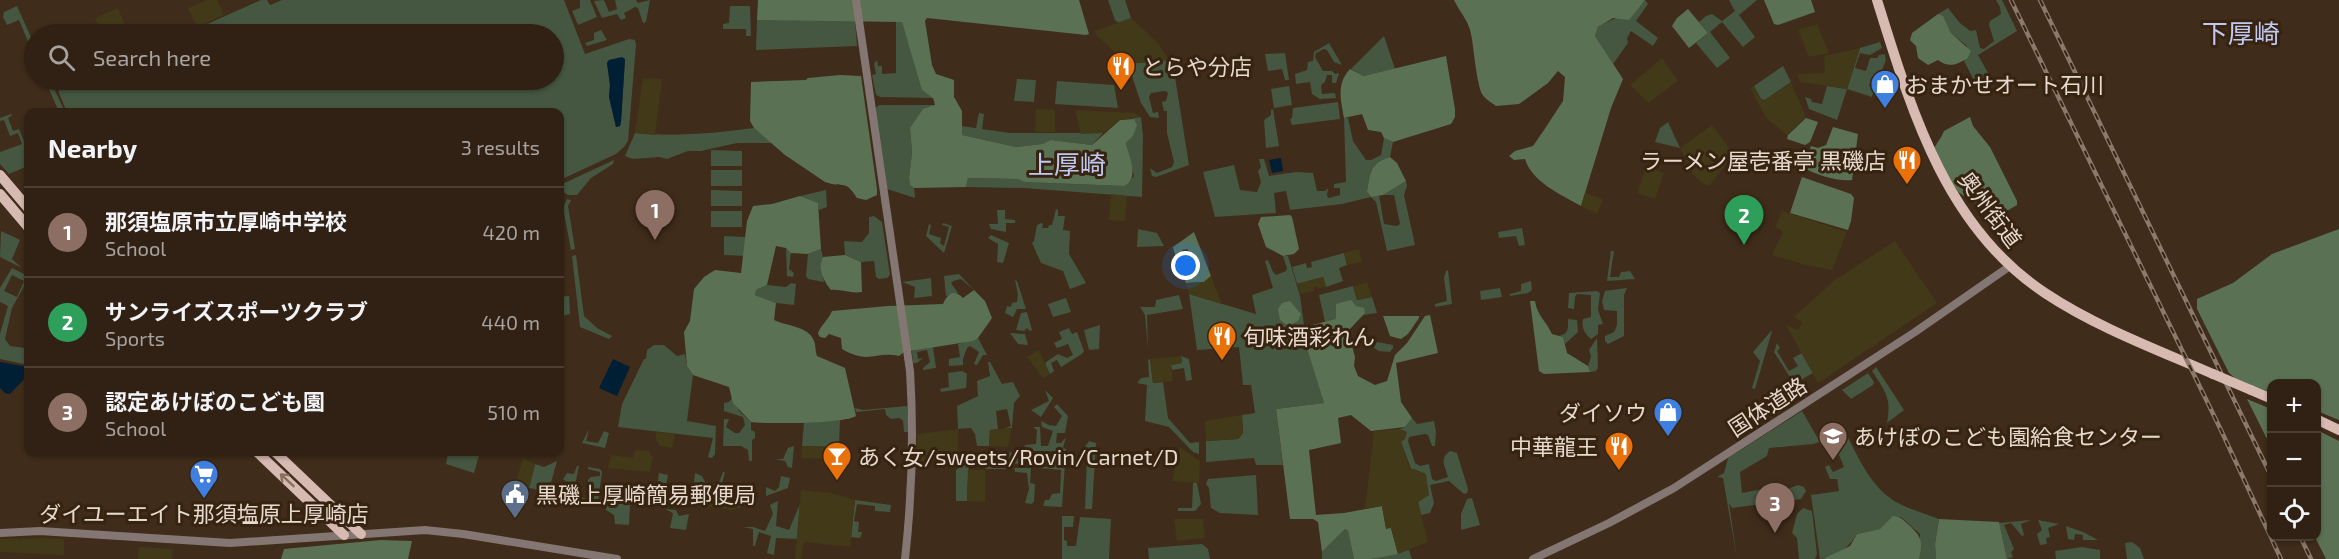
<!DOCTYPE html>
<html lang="en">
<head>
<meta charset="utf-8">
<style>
  body { margin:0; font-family:"Exo 2","Noto Sans JP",sans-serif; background:#38291d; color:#f1f3f6 }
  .controls { position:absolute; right:18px; bottom:18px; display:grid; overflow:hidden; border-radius:12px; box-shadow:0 2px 4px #0004 }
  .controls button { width:54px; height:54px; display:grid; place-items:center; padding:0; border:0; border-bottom:2px solid #4b3e34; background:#302114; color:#f1f3f6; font:30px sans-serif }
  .you { position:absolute; left:1186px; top:266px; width:21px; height:21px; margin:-15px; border:4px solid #fff; border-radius:50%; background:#1a73e8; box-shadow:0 0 0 9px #1a73e833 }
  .badge { display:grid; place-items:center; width:39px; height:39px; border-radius:50%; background:#db2777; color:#fff; font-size:20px; font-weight:700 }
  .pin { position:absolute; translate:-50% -50px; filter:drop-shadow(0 2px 3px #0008) }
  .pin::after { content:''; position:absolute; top:32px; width:21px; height:18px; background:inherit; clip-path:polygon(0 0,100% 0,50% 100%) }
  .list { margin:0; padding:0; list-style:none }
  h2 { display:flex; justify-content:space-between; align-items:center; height:78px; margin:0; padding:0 24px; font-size:26px }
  h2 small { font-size:20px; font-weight:400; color:#a8a3a0 }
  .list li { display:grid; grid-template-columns:39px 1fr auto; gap:18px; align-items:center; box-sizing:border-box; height:90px; padding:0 24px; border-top:2px solid #4b3e34 }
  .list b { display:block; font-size:22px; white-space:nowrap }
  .list p { margin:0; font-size:20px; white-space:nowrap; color:#a8a3a0 }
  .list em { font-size:20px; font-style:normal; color:#a8a3a0 }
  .icon { flex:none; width:33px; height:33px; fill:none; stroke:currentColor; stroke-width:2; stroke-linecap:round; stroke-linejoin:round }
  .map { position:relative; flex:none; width:2339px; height:559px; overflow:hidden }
  .search { position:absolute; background:#302114; box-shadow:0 2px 4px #0004; left:24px; top:24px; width:540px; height:66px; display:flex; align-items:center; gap:15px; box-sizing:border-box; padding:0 21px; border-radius:33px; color:#a8a3a0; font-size:22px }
  .panel { position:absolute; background:#302114; box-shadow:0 2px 4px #0004; left:24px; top:108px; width:540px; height:348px; border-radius:12px }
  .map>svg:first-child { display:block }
  .green { fill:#455641; fill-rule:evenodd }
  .forest { fill:#5a7253; fill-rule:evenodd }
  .sand { fill:#413918 }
  .water { fill:#001f34 }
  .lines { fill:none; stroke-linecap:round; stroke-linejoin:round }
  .minor { stroke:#847672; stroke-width:8 }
  .major { stroke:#d7bab2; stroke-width:10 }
  .rail-casing { stroke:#8b7a6b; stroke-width:4.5 }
  .rail { stroke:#362310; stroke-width:2; stroke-dasharray:7; stroke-linecap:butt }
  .major-bridge { stroke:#d7bab2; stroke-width:10 }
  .oneway { stroke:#866e61 }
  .labels { text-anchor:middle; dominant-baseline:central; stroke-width:6; stroke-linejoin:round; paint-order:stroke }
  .poi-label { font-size:22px; fill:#e6d9ce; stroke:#362310; text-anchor:start }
  .street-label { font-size:22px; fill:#e6d9ce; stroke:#362310 }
  .quarter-label { font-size:26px; fill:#c1c9f3; stroke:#362310 }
</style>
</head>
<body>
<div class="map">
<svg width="2339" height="559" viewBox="0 0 2339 559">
  <rect width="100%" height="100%" fill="#402c1a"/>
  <g class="green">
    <path d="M 261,0 L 267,0 L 270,5 L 282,0 L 564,0 L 585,54 L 629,39 L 635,40 L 636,45 L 628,141 L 624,147 L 616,154 L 560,180 L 560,112 L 67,112 L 58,91 L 84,80 L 554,80 L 554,34 L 185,34 ZM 625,59 L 621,122 L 620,126 L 616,127 L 609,97 L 610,85 L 607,63 L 609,60 Z"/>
    <path d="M 580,0 L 590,0 L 597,17 L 578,25 L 572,11 L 580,8 Z"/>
    <path d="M 604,0 L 609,12 L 617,9 L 615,0 L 636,0 L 638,3 L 650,0 L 646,22 L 643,23 L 638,8 L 635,7 L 624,13 L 626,18 L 621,20 L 617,14 L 602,18 L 594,1 Z"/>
    <path d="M 1108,0 L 1125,0 L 1131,18 L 1119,23 L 1115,20 Z"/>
    <path d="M 1645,0 L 1648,4 L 1636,21 L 1658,38 L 1653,46 L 1631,31 L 1627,38 L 1628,43 L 1613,64 L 1595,36 L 1598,27 C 1612,18 1636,13 1645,0 Z"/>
    <path d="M 1729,0 L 1757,0 L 1739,15 L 1755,37 L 1743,47 L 1722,22 L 1710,32 L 1730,58 L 1717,68 L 1696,43 L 1708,33 L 1699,22 L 1706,16 L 1712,14 L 1722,21 L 1735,11 Z"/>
    <path d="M 1996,0 L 2002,0 L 2017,31 L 1978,55 L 1992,80 L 1980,87 L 1977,86 L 1964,61 L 1967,59 L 1967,46 L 1951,33 L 1943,17 L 1938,14 L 1948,8 L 1960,23 L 1970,31 L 1976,30 L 1980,48 L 1984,49 L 1994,41 L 1989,25 L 1990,21 L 2001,14 L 2000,7 Z"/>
    <path d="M 17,6 L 34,44 L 34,56 L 19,20 L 7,25 L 3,17 L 4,12 Z"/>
    <path d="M 730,6 L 750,6 L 751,36 L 746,36 L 746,29 L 723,29 L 723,24 L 729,23 Z"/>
    <path d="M 757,20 L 855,20 L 857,46 L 756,50 Z"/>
    <path d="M 896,20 L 902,22 L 911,50 L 933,98 L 880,97 L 876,95 L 872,75 L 876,74 L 874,64 L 877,60 L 878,66 L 882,66 L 882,74 L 896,73 Z"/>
    <path d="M 601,30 L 607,40 L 587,46 L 585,43 L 594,40 L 594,33 Z"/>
    <path d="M 1384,36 L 1395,69 L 1364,76 L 1351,69 Z"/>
    <path d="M 1880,42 L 1882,48 L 1870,55 L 1860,53 L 1855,68 L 1866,71 L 1870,58 L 1877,58 L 1879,55 L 1885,54 L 1886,60 L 1878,80 L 1872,78 L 1869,86 L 1874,89 L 1872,97 L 1847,89 L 1837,120 L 1809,109 L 1805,97 L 1811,99 L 1812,102 L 1822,104 L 1827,86 L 1847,89 L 1860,48 Z"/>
    <path d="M 1329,43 L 1342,65 L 1334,62 L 1327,50 L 1324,49 L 1316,53 L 1315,57 L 1323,71 L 1332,71 L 1335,74 L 1339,73 L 1336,83 L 1332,83 L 1332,75 L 1327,75 L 1325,82 L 1321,85 L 1322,94 L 1335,93 L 1336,98 L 1320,99 L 1312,94 L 1310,82 L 1296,84 L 1295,74 L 1307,70 L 1308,62 L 1313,61 L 1314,52 Z"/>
    <path d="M 1285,53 L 1289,80 L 1285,80 L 1282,69 L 1268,71 L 1265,54 Z"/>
    <path d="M 1169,60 L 1174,71 L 1189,165 L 1156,177 L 1152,176 L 1150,168 L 1157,173 L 1172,167 L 1174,162 L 1167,133 L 1167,111 L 1164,111 L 1162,102 L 1166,101 L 1168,93 L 1165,91 L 1151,93 L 1149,97 L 1153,113 L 1158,112 L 1159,118 L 1150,117 L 1141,103 L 1128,64 Z"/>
    <path d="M 1783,66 L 1791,82 L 1765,100 L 1761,99 L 1754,86 Z"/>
    <path d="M 1017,79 L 1036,80 L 1034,102 L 1014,101 Z"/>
    <path d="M 45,80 L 50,80 L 65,112 L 59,112 Z"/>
    <path d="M 1057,81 L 1114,85 L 1118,108 L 1055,104 Z"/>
    <path d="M 1289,86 L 1292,105 L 1274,108 L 1271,89 Z"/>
    <path d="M 1338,102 L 1340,119 L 1292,125 L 1290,119 L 1292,118 L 1293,108 Z"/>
    <path d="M 879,105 L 935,105 L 910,128 L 912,152 L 909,178 L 910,185 L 914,188 L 915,198 L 887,189 L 875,109 Z"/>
    <path d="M 1273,109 L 1279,146 L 1266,148 L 1264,120 L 1271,115 L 1271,110 Z"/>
    <path d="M 979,113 L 984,114 L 982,129 L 1010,133 L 1103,133 L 1092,145 L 1051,140 L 1042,144 L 1016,147 L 962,135 L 961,126 L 976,128 Z"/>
    <path d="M 11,114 L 12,115 L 8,118 L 13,131 L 19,129 L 28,151 L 28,166 L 9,174 L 0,164 L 0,152 L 22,144 L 18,133 L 10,136 L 4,120 L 0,121 L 0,118 Z"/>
    <path d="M 1141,117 L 1143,136 L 1142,197 L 1024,188 L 966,187 L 968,178 L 1018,179 L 1024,182 L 1124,186 L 1134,176 L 1126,143 L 1133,136 L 1134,119 L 1132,118 Z"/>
    <path d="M 1344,118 L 1348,118 L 1353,141 L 1366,160 L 1371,160 L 1381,155 L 1384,138 L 1393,142 L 1390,157 C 1370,163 1370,173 1367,192 L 1371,197 L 1379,195 L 1384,224 L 1397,226 L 1400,224 L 1394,195 L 1383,195 L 1406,181 L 1407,186 L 1404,195 L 1415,245 L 1387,251 L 1376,202 L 1371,197 L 1342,204 L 1290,210 L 1286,191 L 1274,193 L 1276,213 L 1215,217 L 1203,172 L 1234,165 L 1240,190 L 1257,192 L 1261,182 L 1258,171 L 1261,167 L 1259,159 L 1264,159 L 1269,176 L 1296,172 L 1313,173 L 1317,191 L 1325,191 L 1328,188 L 1327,196 L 1329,198 L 1340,195 L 1340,188 L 1334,188 L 1334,184 L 1346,182 Z"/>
    <path d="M 1668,122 L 1680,148 L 1655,142 L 1660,128 Z"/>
    <path d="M 754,128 L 772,143 L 737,143 L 701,151 L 688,151 L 667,159 L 659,157 L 633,159 L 625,156 L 635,133 C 675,137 715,133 754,128 Z"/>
    <path d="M 711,150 L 742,151 L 742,166 L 711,166 Z"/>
    <path d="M 614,160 L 613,164 L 591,178 L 577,195 L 568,195 L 560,190 L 560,185 Z"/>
    <rect x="711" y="170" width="31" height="16"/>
    <path d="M 711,190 L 742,191 L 742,206 L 711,206 Z"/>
    <path d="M 826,190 L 827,207 L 819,210 L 817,203 L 800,196 Z"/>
    <path d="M 567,199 L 571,200 L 568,206 L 575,249 L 571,250 L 563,208 Z"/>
    <path d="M 1056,209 L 1058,210 L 1058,216 L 1065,216 L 1063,230 L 1070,231 L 1069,254 L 1086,283 L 1070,289 L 1063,271 L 1041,263 L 1032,243 L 1034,241 L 1037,225 L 1041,223 L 1043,224 L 1042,228 L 1048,228 L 1049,225 L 1052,225 Z"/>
    <path d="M 997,210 L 1005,210 L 1005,219 L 1015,220 L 1015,223 L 1006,223 L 1006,232 L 991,229 L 989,224 L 998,224 Z"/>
    <rect x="711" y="211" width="31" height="16"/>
    <path d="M 874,216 L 882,222 L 890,275 L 887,278 L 879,279 L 876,277 L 874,261 L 861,262 L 845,255 L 844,241 L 862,242 L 869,233 L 869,217 Z"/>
    <path d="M 943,223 L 952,226 L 944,253 L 926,236 L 929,224 L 931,225 L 929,234 L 941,238 L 940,243 L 944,246 L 949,227 L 942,225 Z"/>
    <path d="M 1522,228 L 1525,245 L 1519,246 L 1516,236 L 1499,238 L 1498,232 Z"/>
    <path d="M 1138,229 L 1157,233 L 1164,246 L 1137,247 Z"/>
    <path d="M 1,231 L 20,240 L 12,259 L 22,268 L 0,257 Z"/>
    <path d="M 991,235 L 1009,243 L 1003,263 L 997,262 L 998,244 L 988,238 Z"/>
    <path d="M 724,236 L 745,237 L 745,256 L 724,255 Z"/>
    <path d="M 786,248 L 791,253 L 789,269 L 794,273 L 793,277 L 787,276 Z"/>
    <path d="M 821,249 L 823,257 C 819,264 822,274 824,282 L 808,279 L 806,276 L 808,254 Z"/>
    <path d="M 1611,251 L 1614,251 L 1610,277 L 1619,277 L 1621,272 L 1630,271 L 1635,279 L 1607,281 Z"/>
    <path d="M 1344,253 L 1347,265 L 1339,268 L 1343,281 L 1326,287 L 1323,277 L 1297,284 L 1292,267 L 1306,263 L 1307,268 L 1312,267 L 1311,262 Z"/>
    <path d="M 576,255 L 584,316 L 597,328 L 612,336 L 609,339 L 580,327 L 572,256 Z"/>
    <path d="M 1283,256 L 1288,256 L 1300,296 L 1304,325 L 1295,327 L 1292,342 L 1306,340 L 1324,403 L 1276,409 L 1283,465 L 1256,465 L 1254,458 L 1206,462 L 1206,441 L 1238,439 L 1243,433 L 1242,415 L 1255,413 L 1251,385 L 1243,385 L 1239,347 L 1197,350 L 1189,294 L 1256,314 L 1252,295 L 1273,288 L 1265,261 L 1268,260 L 1273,272 L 1276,275 L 1286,271 L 1287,268 Z"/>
    <path d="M 12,268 L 28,276 L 28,279 L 12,308 L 5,339 L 10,346 L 25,348 L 28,343 L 28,365 L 0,359 L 0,334 L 8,306 L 0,302 L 0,288 ZM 12,275 L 24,281 L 17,297 L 4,291 Z"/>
    <path d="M 1448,270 L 1452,304 L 1435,307 L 1435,304 L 1447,301 L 1444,278 L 1446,271 Z"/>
    <path d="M 959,274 L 974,290 L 961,279 L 953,281 L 951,283 L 958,293 L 946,296 L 944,276 Z"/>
    <path d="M 931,278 L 932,296 L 914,298 L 915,287 L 902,282 Z"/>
    <path d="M 1015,280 L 1017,281 L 1026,309 L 1017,309 L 1013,317 L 1005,313 L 1007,306 L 1011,307 L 1012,303 L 1017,302 L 1018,294 Z"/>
    <path d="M 1531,281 L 1532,290 L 1528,293 L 1510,296 L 1510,294 L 1521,291 L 1521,284 Z"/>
    <path d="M 791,283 L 796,284 L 794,305 L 776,303 L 755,295 L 756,290 L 767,285 L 786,287 Z"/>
    <path d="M 1353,286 L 1357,300 L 1372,297 L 1377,313 L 1363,315 L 1365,313 L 1325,322 L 1319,295 Z"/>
    <path d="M 1500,288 L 1502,297 L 1481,300 L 1480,291 Z"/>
    <path d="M 1627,288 L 1624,295 L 1624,336 L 1608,344 L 1605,341 L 1605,336 L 1614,332 L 1617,325 L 1617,311 L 1604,310 L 1602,301 L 1605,291 Z"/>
    <path d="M 1597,291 L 1600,293 L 1598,310 L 1603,324 L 1598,325 L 1598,334 L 1591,339 C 1585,334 1581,328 1583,319 L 1591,317 L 1591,295 L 1577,294 L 1575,297 L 1574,309 L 1568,308 L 1569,293 Z"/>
    <path d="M 1179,295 L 1183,309 L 1147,315 L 1148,349 L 1145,315 L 1140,307 L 1155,307 L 1156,300 Z"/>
    <path d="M 569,296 L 570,314 L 562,316 L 560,297 Z"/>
    <path d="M 1066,298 L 1071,312 L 1053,317 L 1048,304 Z"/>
    <path d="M 1027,312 L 1032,330 L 1030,331 L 1027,328 L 1024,331 L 1016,330 L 1021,313 Z"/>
    <path d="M 1568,319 L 1577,320 L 1578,332 L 1565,344 L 1563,337 L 1559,336 C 1569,334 1568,328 1568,319 Z"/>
    <path d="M 1100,325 L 1099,349 L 1089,350 L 1084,330 Z"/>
    <path d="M 1069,328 L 1072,334 L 1077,332 L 1084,351 L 1082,354 L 1061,367 L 1057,360 L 1051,363 L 1054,371 L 1050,374 L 1045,365 L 1046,362 L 1058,354 L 1067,358 L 1073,355 L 1068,344 L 1057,348 L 1054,343 L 1062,339 L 1059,332 Z"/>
    <path d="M 1771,331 L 1772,331 L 1755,389 L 1752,388 L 1760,361 L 1753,352 Z"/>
    <path d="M 1010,333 L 1025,334 L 1028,345 L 1018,344 Z"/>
    <path d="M 978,338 L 987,355 L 983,355 L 977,365 L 974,364 L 979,352 L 970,346 L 967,348 L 963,359 L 963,365 L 949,366 L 949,359 L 960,357 L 958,344 Z"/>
    <path d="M 1597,338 L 1598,368 L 1596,371 L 1590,372 L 1588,366 L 1591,357 L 1589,350 Z"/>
    <path d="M 1377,342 L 1393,345 L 1393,348 L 1390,352 L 1379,351 L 1374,348 Z"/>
    <path d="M 1777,343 L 1780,348 L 1777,351 L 1789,371 L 1798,366 L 1793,358 L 1802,353 L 1813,373 L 1799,381 L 1805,390 L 1800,393 L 1774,352 Z"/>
    <path d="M 654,345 L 664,345 L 677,356 L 685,354 L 687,366 L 693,375 L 687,421 L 716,426 L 715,454 L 712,458 L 708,457 L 713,438 L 618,427 L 622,404 L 644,359 L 646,359 L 647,350 Z"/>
    <path d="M 933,347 L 936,368 L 923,370 L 923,368 L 930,362 L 927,350 L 917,352 L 918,359 L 923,358 L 917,363 L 913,363 L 912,351 Z"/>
    <path d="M 1181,356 L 1189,359 L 1192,380 L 1186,381 L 1184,368 L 1172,370 L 1171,365 L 1182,363 Z"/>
    <path d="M 1150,359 L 1153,383 L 1163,382 L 1168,418 L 1190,443 L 1199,442 L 1199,454 L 1193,452 L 1169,427 L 1145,421 L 1147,385 L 1137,383 L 1141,378 L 1149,377 L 1148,360 Z"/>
    <path d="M 988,362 L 990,362 L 1002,384 L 1013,382 L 1020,396 L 1014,403 L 1012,428 L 1004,429 L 1011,426 L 1007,409 L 996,411 L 998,429 L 990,430 L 989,446 L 977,446 L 975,434 L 971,428 L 958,429 L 957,406 L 978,396 L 977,381 L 990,376 Z"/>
    <path d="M 1876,367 L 1904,410 L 1887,423 C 1892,398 1885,391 1872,371 Z"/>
    <path d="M 962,371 L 967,374 L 966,388 L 941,392 L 940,389 L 949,387 L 948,373 Z"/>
    <path d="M 1868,373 L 1874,382 L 1873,385 L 1851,399 L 1842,390 Z"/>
    <path d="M 1045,390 L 1053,398 L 1041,417 L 1031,410 L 1049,401 Z"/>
    <path d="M 732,398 L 740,412 L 751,422 L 751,430 L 755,432 L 755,438 L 752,440 L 752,461 L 749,461 L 748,450 L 741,446 L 723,446 L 724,419 L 729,419 L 726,427 L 735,433 L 739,433 L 745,425 L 743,417 L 724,411 L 724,403 L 729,402 Z"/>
    <path d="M 1057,404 L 1068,416 L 1065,433 L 1057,433 L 1056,443 L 1061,443 L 1066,437 L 1063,448 L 1066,449 L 1062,507 L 1043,506 L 1045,500 L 1049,500 L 1052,494 L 1060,493 L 1061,470 L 1038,468 L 1050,466 L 1058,457 L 1058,451 L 1024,451 L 1025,445 L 1036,444 L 1037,430 L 1033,427 L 1040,427 L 1041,446 L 1048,446 L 1053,431 L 1042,427 L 1041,421 L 1049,425 L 1056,426 L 1062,416 L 1054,407 Z"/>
    <path d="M 907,406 L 909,432 L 904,432 L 903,421 L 900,418 L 891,419 L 886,415 L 885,409 L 856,412 L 855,408 L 863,410 Z"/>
    <path d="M 1802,411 L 1820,442 L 1813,444 L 1769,448 L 1767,456 L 1740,472 L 1742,493 L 1773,487 L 1774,498 L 1769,503 L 1732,508 L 1729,503 L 1737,559 L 1723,478 L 1717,477 L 1724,473 L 1728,458 Z"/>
    <path d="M 1412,418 L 1417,424 L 1434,421 L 1436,432 L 1435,446 L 1432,446 L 1428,435 L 1425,434 L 1409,437 L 1408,441 L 1415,463 L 1420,466 L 1429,464 L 1432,479 L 1436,481 L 1448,477 C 1445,466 1439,459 1450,451 L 1457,453 L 1468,489 L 1467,493 L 1464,494 L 1449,481 L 1430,485 L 1434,503 L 1430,513 L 1421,515 L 1418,502 L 1422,498 L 1401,442 L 1400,429 L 1405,427 Z"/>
    <path d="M 840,420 L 839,447 L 802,446 L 804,422 Z"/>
    <path d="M 589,429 L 586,441 L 598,443 L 604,431 L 609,433 L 605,448 L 582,443 Z"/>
    <path d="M 1844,430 C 1858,456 1871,490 1900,504 C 1912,510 1926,514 1939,519 L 1935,544 L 1936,559 L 1919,559 L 1920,534 L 1901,517 L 1880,529 L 1857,534 C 1848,549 1837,555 1820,559 L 1811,495 L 1839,491 L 1837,479 L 1830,479 L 1825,467 L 1829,465 L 1833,472 L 1844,467 L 1837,450 L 1833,451 L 1827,438 Z"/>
    <path d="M 1089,441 L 1096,443 L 1092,509 L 1085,509 L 1087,457 L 1080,454 Z"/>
    <path d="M 794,446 L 792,468 L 788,467 L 785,461 L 775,459 L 783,459 L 788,448 Z"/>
    <path d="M 989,451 L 1030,454 L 1030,463 L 1011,464 L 1011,469 L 985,469 L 989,464 L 1000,462 L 999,454 L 990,454 Z"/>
    <path d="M 462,452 L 480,452 L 474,473 L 446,464 L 448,453 L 458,456 Z"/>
    <path d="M 969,453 L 967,501 L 956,501 L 956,470 L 963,465 L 965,454 Z"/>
    <path d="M 557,461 L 549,490 L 558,493 L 560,490 L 565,489 L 568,483 L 563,479 L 567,473 L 574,474 L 577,466 L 579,466 L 573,495 L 587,499 L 591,491 L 588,487 L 588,480 L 591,477 L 600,476 L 600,472 L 588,469 L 588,467 L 600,469 L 602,472 L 598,502 L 529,488 L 535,464 L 544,467 Z"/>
    <path d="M 1014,468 L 1031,468 L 1030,483 L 1035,484 L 1034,501 L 1032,504 L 1025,503 L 1029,489 L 1027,473 L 1015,472 Z"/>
    <path d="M 723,472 L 725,472 L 721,488 L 694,482 L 695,473 L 702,476 L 705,482 L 718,485 Z"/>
    <path d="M 659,473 L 668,475 L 663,501 L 655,499 Z"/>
    <path d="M 1256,475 L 1258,515 L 1220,513 L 1211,508 L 1209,488 L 1206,484 L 1208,479 Z"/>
    <path d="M 781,476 L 790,478 L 788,488 L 766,496 L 766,487 L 775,491 L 779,487 Z"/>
    <path d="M 1193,483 L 1197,483 L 1201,504 L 1195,511 L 1178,511 L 1178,508 L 1192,508 Z"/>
    <path d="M 1798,485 L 1804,487 L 1806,491 L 1801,499 L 1788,501 L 1786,494 L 1790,488 Z"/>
    <path d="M 732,492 L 756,498 L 754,502 L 737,508 L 737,503 L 730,501 Z"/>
    <path d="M 1472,498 L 1480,525 L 1461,530 L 1461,514 L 1467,499 Z"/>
    <path d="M 855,500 L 891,505 L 890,512 L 875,511 L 875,506 L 857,504 L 854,521 L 859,522 L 858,532 L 862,532 L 860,538 L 851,537 Z"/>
    <path d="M 778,501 L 776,526 L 789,530 L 800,504 L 797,539 L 776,538 L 774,555 L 767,553 L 771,536 L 759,532 L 755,546 L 753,546 L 753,529 L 743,527 L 753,527 L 765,531 L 773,514 L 770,505 Z"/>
    <path d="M 607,502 L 630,505 L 629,525 L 615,524 L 614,515 L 606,510 Z"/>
    <path d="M 1803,508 L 1812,511 L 1817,554 L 1815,559 L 1799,559 L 1797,538 L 1792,533 L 1797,514 Z"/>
    <path d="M 665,509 L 676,510 L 679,516 L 689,514 L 686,530 L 670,528 L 673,513 Z"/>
    <path d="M 1062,516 L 1074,516 L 1073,527 L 1064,527 L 1064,540 L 1067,541 L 1067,546 L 1076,546 L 1080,517 L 1111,519 L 1109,559 L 1062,559 Z"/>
    <path d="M 2031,520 L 2021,524 L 2024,535 L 2022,536 L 2011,523 L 2004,525 L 2014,549 L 2011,552 L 2013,557 L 2007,559 L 1999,523 Z"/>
    <path d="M 2038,520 L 2059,524 L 2048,528 L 2050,537 L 2046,538 L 2047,544 L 2040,545 L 2037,534 L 2042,530 Z"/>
    <path d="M 2066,526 L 2083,532 L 2098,540 L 2083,540 L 2083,535 L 2075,534 L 2074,540 L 2068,539 Z"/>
    <path d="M 1345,529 L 1348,531 L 1354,559 L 1322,559 L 1322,552 Z"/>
    <path d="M 2132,542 L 2140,548 L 2144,559 L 2127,559 L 2125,543 Z"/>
    <path d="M 1202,544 L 1208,549 L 1210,559 L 1149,559 L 1148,548 Z"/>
    <path d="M 2082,547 L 2100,550 L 2100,559 L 2056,559 L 2055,551 Z"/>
    <path d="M 1409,550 L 1412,559 L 1371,559 Z"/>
  </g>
  <g class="forest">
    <path d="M 758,0 L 1079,0 L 1089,34 L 1086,35 L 927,18 L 925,21 L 932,65 L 936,74 L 954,80 L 954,97 L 962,111 L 962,135 L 1016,147 L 1042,144 L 1051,140 L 1092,145 L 1120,120 L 1134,119 L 1137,125 L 1133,136 L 1126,143 C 1129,157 1140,178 1124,186 L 1024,182 L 1018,179 L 968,178 L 966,187 L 914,188 L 910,185 L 909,178 L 912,152 L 910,128 L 923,109 L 935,105 L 933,98 L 922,90 L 902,22 L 757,20 Z"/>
    <path d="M 1454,0 L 1645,0 L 1629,20 L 1613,18 L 1598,27 L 1595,36 L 1623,79 L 1611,108 L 1581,206 C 1560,194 1532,182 1525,159 L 1514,160 L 1509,156 L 1515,151 L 1533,146 L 1544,130 L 1563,101 L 1565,77 L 1558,71 L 1548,83 L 1519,104 L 1496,106 C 1492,103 1485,99 1482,94 C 1476,81 1474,48 1471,34 C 1469,21 1459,11 1454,0 Z"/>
    <path d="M 1764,0 L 1811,0 L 1815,12 L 1778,25 L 1774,24 Z"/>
    <path d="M 1688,9 L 1708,33 L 1689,48 L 1672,26 L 1677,18 Z"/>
    <path d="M 1938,14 L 1943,16 L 1951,33 L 1971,51 L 1967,59 C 1955,65 1949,68 1938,60 L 1928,65 L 1918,58 L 1916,46 L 1910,40 L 1912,33 Z"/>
    <path d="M 1446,56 L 1455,109 L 1455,117 L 1451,124 L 1393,142 L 1384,138 L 1381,132 L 1368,130 L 1362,114 L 1344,118 C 1341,100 1336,84 1350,69 L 1364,76 Z"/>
    <path d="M 840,75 L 861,76 L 877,189 L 877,195 L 866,200 L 857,198 C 844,178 845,189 825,182 L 785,155 L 754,128 L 750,121 L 751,82 L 806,80 L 808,78 Z"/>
    <path d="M 1970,117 L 1973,126 L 1990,147 L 2017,201 L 2017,205 L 1993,219 L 1986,217 L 1975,203 L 1958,192 L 1933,151 C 1936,143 1941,139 1944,131 Z"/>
    <path d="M 1806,118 L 1818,122 L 1810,142 L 1805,145 L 1787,139 L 1788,135 Z"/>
    <path d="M 1833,127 L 1858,134 L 1852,180 C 1838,182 1817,175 1804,168 L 1811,146 L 1818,148 L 1826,145 Z"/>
    <path d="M 1390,157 L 1397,163 L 1406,181 L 1383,195 L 1371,197 L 1367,192 C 1370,173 1370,163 1390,157 Z"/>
    <path d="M 1802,177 L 1851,194 L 1854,198 L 1851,221 L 1848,230 L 1790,213 Z"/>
    <path d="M 800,196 L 818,203 L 821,249 L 808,254 L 791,253 L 786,248 L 776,246 L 767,285 L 756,290 L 755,295 L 776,303 L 774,320 C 786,326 809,326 814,341 C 816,346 815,350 817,356 L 845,368 L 856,416 C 844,424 768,424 751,422 L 733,403 L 729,387 L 693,375 L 687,366 L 684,332 L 690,321 L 694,289 L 704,277 L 715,270 L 741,273 L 747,221 L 753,206 L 772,204 Z"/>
    <path d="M 1290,215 L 1292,217 L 1299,249 L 1294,254 L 1283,256 L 1266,247 L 1258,224 L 1261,217 Z"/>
    <path d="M 2339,229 L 2339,420 L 2317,411 L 2316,384 L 2272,384 L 2271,393 L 2235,378 L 2229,373 L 2197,309 L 2197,299 L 2233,283 L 2272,254 Z"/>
    <path d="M 1194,232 L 1211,276 L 1204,282 L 1186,283 L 1177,263 L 1173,247 ZM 1187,249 L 1193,255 L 1195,267 L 1187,269 L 1182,250 Z"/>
    <path d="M 845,255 L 861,262 L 862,292 C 851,294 842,289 831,290 C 824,281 817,269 823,257 Z"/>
    <path d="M 974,290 L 985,301 L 992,318 L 978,338 L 973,341 L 904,352 L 899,356 C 873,351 870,365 842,349 L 841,338 L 829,334 L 825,338 L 820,337 L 818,334 C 819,327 829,319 832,311 L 888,306 L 943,304 C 948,293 954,289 963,298 Z"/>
    <path d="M 1351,300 L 1356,306 L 1364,308 L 1365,313 L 1348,331 L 1355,357 L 1354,366 L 1358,376 L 1375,385 L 1387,381 L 1395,355 L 1407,343 L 1425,316 L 1430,315 L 1438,353 L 1396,363 L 1401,402 L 1412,418 L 1405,427 L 1371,431 L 1351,415 L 1338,418 L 1341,443 L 1309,450 L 1316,515 L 1344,513 L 1382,506 L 1386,528 L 1391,528 L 1398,554 L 1371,559 L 1354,559 L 1348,531 L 1345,529 L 1322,552 L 1318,522 L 1313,519 L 1290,519 L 1276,409 L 1324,403 L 1307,348 L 1304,327 L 1336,319 L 1336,304 Z"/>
    <path d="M 1290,301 L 1301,314 L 1298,321 L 1288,326 L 1280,320 L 1278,309 L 1282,303 Z"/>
    <path d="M 1530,301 L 1535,301 C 1537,315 1546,321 1552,334 L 1563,337 L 1567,353 L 1588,366 L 1590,372 L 1544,374 L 1539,371 Z"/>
    <path d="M 1383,316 L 1419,316 L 1419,318 L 1408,334 L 1401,339 L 1390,336 Z"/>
    <path d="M 2247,399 L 2271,409 L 2271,447 Z"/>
    <path d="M 2317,430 L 2339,441 L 2339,559 L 2326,559 L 2315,537 L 2316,536 Z"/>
    <path d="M 1893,516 C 1902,517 1903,520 1909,525 C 1922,537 1923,542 1919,559 L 1823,559 L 1850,546 L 1857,534 L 1880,529 Z"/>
    <path d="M 1939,519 L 1999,522 L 2007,559 L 1936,559 L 1935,544 Z"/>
    <path d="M 381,540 L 412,541 L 408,559 L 281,559 L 284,549 Z"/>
  </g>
  <g class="sand">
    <path d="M 207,0 L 217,0 L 224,15 L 197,27 L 188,8 Z"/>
    <path d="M 118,8 L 124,23 L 101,33 L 95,18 Z"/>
    <path d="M 1131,18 L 1157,42 L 1169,60 L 1128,64 L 1096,35 L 1095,31 Z"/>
    <path d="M 1817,24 L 1829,53 L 1809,57 L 1798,30 Z"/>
    <path d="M 1860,48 L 1847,89 L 1800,82 L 1797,74 L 1825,73 L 1824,56 Z"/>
    <path d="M 1662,58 L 1678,81 L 1648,103 L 1630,85 Z"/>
    <path d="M 643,78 L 662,79 L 655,135 L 635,133 Z"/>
    <path d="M 1791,82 L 1806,117 L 1787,135 L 1766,118 L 1750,88 L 1754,86 L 1761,99 L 1765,100 Z"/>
    <path d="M 1036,109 L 1055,110 L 1055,132 L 1035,132 Z"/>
    <path d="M 1075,110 L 1135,113 L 1141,117 L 1120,120 L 1103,133 L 1081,134 Z"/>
    <path d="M 1712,125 L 1734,154 L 1709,186 C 1692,180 1688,162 1680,148 Z"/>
    <path d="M 1646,167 L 1664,173 L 1655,199 L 1637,193 Z"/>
    <path d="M 1585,193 L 1603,199 L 1597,214 L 1581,206 Z"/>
    <path d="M 1111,194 L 1127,196 L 1125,221 L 1109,220 Z"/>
    <path d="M 1782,211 L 1847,232 L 1832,270 L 1802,264 L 1772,255 L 1783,231 L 1775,227 Z"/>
    <path d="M 1895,241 L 1937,303 L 1818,383 L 1786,325 L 1798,330 L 1802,322 L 1794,317 L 1835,280 Z"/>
    <path d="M 1359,249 L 1362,262 L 1347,265 L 1344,253 Z"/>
    <path d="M 1211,276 L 1222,304 L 1189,294 L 1186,283 L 1204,282 Z"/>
    <path d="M 1323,277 L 1326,287 L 1317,289 L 1317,286 L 1314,287 L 1314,291 L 1300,294 L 1297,284 Z"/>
    <path d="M 1367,282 L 1372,297 L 1357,300 L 1353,286 Z"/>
    <path d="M 1039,350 L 1050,374 L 1043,378 L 1027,357 Z"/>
    <path d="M 1181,356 L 1182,363 L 1171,365 L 1173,381 L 1153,383 L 1150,359 Z"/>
    <path d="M 1242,415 L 1243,433 L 1238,439 L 1206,441 L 1205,421 Z"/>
    <path d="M 1012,428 L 1008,447 L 989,446 L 990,430 Z"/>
    <path d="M 958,429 L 958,462 L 916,461 L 917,434 Z"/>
    <path d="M 1400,429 L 1407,432 L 1405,439 L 1401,442 L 1410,469 L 1414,469 L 1426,474 L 1429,495 L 1418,502 L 1428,542 L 1398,554 L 1391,528 L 1386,529 L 1382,506 L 1365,509 L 1374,431 Z"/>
    <path d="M 656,432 L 675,434 L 672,448 L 660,446 L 656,440 Z"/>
    <path d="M 802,446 L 827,447 L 826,459 L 801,458 Z"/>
    <path d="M 1180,447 L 1200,461 L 1199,483 L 1172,481 Z"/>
    <path d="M 635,450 L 649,451 L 650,455 L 653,456 L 650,472 L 608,468 L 611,455 L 633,458 Z"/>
    <path d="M 523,458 L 535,464 L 529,488 L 515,485 Z"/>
    <path d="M 968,470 L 985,470 L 985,502 L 967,501 Z"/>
    <path d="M 801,490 L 831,493 L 855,500 L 850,547 L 804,542 L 801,559 L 795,559 Z"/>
    <path d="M 705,496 L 737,503 L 737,508 L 732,510 L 703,506 Z"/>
    <path d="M 1174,519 L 1203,519 L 1205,538 L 1177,541 Z"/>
    <path d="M 42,538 L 64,539 L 64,555 L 0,552 L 0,539 Z"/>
    <path d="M 139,547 L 173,549 L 172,559 L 138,559 Z"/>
  </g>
  <g class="water">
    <path d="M 622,57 L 625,59 L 621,122 L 620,126 L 616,127 L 609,97 L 610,85 L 607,63 L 609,60 Z"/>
    <path d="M 1113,69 C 1123,69 1126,73 1130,82 L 1113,82 Z"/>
    <path d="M 1281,158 L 1283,171 L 1272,173 L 1269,160 Z"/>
    <path d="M 613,359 L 630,367 L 617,396 L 599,388 Z"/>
    <path d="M 0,362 L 28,367 L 28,375 L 10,394 L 5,393 L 0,388 Z"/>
  </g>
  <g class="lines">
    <g class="minor">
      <path d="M 856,0 L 910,371 C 914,435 912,496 905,559"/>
      <path d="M 0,533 L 40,531 L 230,543 L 425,530 L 463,534 L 617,559"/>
      <path d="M 1533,559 L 1609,523 L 1674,488 L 1915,332 L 2010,266"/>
    </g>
    <g class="major">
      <path d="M 1877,0 C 1911,109 1945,227 2045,293 C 2096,327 2158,350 2213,374"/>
      <path d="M 0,175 L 28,208"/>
      <path d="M 0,194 L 28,227"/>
      <path d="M 2251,390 L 2272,399"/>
      <path d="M 2316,419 L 2339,430"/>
      <path d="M 257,452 L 344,535"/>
      <path d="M 275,452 L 361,534"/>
    </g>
    <g class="rail-casing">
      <g id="rail">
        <path d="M 2011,0 L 2220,428 L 2281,559"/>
        <path d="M 2040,0 L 2272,478"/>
        <path d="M 2300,536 L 2311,559"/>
      </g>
    </g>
    <use href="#rail" class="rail"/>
    <path class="major-bridge" d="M 2213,374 L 2251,390"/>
  </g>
  <defs><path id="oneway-shaft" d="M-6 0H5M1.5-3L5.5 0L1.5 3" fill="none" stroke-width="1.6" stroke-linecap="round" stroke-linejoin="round" transform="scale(1.5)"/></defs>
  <use class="oneway" href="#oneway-shaft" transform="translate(287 480) rotate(-137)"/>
  <defs>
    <g id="restaurant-pin" transform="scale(1.5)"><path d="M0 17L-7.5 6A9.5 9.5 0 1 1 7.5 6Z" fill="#e8710a" stroke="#362310"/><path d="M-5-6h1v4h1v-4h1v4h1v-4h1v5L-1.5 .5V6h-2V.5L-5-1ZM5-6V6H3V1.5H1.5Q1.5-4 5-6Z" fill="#fff"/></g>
    <g id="shop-pin" transform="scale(1.5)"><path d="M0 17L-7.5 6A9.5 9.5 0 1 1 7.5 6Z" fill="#3f7fe0" stroke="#362310"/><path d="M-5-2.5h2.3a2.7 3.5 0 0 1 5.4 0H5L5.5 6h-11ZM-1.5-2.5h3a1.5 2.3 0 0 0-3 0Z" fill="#fff"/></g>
    <g id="school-pin" transform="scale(1.5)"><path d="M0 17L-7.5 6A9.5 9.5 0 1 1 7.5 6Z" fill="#8d6e63" stroke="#362310"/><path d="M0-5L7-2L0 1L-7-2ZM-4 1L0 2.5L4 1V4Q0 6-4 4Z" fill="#fff"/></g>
    <g id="bar-pin" transform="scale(1.5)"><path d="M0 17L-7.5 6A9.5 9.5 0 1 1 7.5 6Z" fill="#e8710a" stroke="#362310"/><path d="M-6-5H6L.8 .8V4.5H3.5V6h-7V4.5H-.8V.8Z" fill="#fff"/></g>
    <g id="supermarket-pin" transform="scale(1.5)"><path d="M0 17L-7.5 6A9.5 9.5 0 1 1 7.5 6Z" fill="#3f7fe0" stroke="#362310"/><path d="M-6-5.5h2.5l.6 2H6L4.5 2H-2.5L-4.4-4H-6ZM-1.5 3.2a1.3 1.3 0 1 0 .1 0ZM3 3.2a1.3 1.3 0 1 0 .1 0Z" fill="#fff"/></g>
    <g id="civic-pin" transform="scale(1.5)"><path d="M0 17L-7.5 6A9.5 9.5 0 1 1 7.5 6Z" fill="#5c6f8a" stroke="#362310"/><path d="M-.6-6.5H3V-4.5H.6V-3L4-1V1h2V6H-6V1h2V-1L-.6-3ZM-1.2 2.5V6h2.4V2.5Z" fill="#fff"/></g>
  </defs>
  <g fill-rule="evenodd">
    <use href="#restaurant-pin" x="1121" y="66"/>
    <use href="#shop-pin" x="1885" y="84"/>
    <use href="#restaurant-pin" x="1907" y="160"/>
    <use href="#restaurant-pin" x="1222" y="336"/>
    <use href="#shop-pin" x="1668" y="412"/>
    <use href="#school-pin" x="1833" y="436"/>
    <use href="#restaurant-pin" x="1619" y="446"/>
    <use href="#bar-pin" x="837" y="456"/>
    <use href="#supermarket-pin" x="204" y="474"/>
    <use href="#civic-pin" x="515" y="494"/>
  </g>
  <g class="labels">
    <g class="poi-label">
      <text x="1142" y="66">とらや分店</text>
      <text x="1906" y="84">おまかせオート石川</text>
      <text x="1886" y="160" text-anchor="end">ラーメン屋壱番亭 黒磯店</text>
      <text x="1243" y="336">旬味酒彩れん</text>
      <text x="1647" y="412" text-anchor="end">ダイソウ</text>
      <text x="1854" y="436">あけぼのこども園給食センター</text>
      <text x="1598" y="446" text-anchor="end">中華龍王</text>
      <text x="858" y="456">あく女/sweets/Rovin/Carnet/D</text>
      <text x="536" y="494">黒磯上厚崎簡易郵便局</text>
      <text x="204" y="513" text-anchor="middle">ダイユーエイト那須塩原上厚崎店</text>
    </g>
    <g class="street-label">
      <text transform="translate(1991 209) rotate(53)">奥州街道</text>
      <text transform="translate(1767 406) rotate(-33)">国体道路</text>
    </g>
    <g class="quarter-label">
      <text x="2241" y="32">下厚崎</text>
      <text x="1067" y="163">上厚崎</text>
    </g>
  </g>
</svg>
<div class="controls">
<button>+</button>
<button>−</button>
<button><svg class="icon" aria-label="locate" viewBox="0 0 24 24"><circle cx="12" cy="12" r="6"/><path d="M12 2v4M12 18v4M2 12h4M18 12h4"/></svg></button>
</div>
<div class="you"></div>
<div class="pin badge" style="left:655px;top:240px;background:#8d6e63">1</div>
<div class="pin badge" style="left:1744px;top:245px;background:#2e9e5b">2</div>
<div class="pin badge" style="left:1775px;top:533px;background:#8d6e63">3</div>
<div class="search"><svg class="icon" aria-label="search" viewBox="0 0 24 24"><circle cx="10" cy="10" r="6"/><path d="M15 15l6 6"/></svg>Search here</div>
<section class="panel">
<h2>Nearby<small>3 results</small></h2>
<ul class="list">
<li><span class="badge" style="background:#8d6e63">1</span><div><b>那須塩原市立厚崎中学校</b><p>School</p></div><em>420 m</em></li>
<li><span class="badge" style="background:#2e9e5b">2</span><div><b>サンライズスポーツクラブ</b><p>Sports</p></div><em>440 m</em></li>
<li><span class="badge" style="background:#8d6e63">3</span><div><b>認定あけぼのこども園</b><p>School</p></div><em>510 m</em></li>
</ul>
</section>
</div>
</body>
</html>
